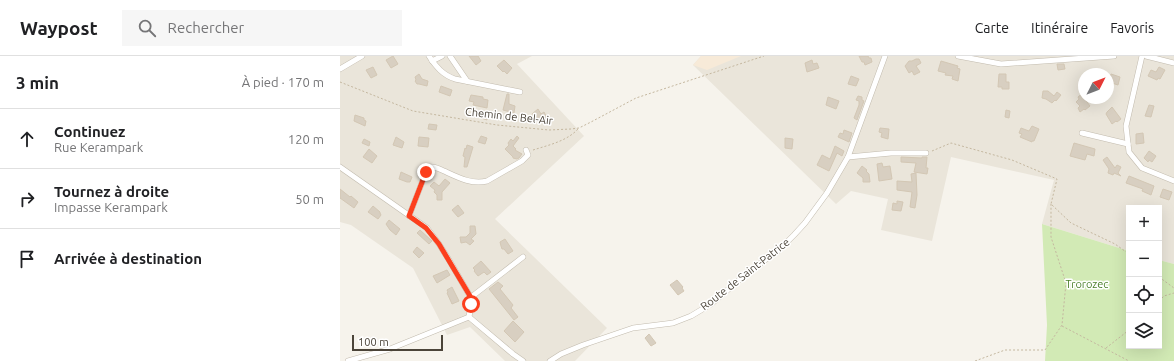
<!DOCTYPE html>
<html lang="fr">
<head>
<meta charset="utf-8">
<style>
  body { margin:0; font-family:Ubuntu,sans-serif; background:#f6f6f6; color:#202124 }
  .controls { position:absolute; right:12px; bottom:12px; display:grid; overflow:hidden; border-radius:0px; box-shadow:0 4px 16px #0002 }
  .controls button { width:36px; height:36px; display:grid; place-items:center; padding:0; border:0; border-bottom:1px solid #e0e0e0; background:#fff; color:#202124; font:20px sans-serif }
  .compass { position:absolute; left:738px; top:12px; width:36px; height:36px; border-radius:50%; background:#fff; box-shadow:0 4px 16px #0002; rotate:48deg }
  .scale { position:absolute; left:12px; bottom:10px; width:91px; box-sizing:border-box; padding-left:4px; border:2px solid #4b4439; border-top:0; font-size:11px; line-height:14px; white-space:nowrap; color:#4b4439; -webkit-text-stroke:3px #fff; paint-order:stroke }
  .stop { position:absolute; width:12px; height:12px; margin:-9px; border:3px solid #fc3f1d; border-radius:50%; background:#fff }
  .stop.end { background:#fc3f1d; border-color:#fff; box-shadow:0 1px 4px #0008 }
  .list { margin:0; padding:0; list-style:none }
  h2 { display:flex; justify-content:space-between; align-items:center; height:52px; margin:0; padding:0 16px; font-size:17px }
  h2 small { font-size:13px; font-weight:400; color:#757577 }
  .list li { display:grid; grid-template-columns:26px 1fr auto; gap:12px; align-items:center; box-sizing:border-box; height:60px; padding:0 16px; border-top:1px solid #e0e0e0 }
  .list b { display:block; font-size:15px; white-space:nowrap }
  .list p { margin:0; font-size:13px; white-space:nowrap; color:#757577 }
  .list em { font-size:13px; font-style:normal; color:#757577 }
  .icon { flex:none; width:22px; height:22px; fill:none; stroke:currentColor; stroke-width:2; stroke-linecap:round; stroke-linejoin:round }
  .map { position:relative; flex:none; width:834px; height:305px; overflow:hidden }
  header { display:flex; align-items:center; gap:24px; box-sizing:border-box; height:56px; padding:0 20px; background:#fff; border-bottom:1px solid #e0e0e0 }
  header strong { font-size:19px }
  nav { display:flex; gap:22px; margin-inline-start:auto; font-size:14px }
  .search { width:280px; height:36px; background:#f6f6f6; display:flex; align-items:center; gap:10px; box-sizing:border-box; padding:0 14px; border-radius:0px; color:#757577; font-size:15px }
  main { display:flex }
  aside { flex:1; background:#fff }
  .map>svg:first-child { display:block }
  .residential { fill:#eae5da; fill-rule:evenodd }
  .commercial { fill:#f7ead8 }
  .green { fill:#d2eab5 }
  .building { fill:#d8cfc1; stroke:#d3c7b4 }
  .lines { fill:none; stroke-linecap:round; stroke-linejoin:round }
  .minor-casing { stroke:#c2bbae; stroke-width:6 }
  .path { stroke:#c4b79f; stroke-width:1; stroke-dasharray:2 2; stroke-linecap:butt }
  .minor { stroke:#fff; stroke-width:5 }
  .route { stroke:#fc3f1d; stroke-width:5 }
  .labels { text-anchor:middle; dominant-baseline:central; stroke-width:3; stroke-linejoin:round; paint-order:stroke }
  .street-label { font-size:11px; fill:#4b4439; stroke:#fff }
  .park-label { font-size:11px; fill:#4a7f2a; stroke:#fff }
</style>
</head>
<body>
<header>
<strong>Waypost</strong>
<div class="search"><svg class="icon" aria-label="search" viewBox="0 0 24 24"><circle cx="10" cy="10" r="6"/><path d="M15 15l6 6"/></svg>Rechercher</div>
<nav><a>Carte</a><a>Itinéraire</a><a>Favoris</a></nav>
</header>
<main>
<aside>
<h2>3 min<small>À pied · 170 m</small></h2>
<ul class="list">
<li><svg class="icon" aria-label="ahead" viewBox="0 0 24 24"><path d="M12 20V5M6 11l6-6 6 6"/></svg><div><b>Continuez</b><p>Rue Kerampark</p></div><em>120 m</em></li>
<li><svg class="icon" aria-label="right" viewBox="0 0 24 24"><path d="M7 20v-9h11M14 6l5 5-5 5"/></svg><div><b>Tournez à droite</b><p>Impasse Kerampark</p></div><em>50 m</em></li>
<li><svg class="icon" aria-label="arrive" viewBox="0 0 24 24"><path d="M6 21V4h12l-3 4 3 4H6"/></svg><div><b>Arrivée à destination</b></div></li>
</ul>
</aside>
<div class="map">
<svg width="834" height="305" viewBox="0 0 834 305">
  <rect width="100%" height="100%" fill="#f6f3ec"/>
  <g class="residential">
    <path d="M 0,0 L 192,0 L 177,8 L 244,80 L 155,163 L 267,272 L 235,305 L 165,305 L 130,271 L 107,279 L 73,212 L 11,169 L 0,166 Z"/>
    <path d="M 361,0 L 834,0 L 834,208 L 819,204 L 819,152 L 789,152 L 789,195 L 702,168 L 714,124 L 611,101 L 592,185 L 541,174 L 548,143 L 511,135 L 496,148 L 353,9 ZM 744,18 L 768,18 L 768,42 L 744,42 Z"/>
  </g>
  <path class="commercial" d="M 361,0 L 401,0 L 367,14 L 353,9 Z"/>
  <path class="green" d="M 702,168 L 789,195 L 789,290 L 819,290 L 819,204 L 834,208 L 834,305 L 705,305 L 707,269 Z"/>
  <g class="building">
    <path d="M 53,0 L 58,8 L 51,12 L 46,4 Z"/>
    <path d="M 129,0 L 138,0 L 141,5 L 136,9 Z"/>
    <path d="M 519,0 L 528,0 L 529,2 L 531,2 L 532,6 L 525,9 L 524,6 L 522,6 Z"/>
    <path d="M 576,3 L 579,3 L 581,7 L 576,10 L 580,16 L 574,19 L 572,15 L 569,17 L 565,10 L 569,5 L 572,5 Z"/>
    <path d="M 164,4 L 172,12 L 167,18 L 164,15 L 163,16 L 157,10 Z"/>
    <path d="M 472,4 L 473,8 L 477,7 L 479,12 L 467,16 L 465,7 Z"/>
    <path d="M 601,5 L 618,10 L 617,12 L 620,13 L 618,25 L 612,23 L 613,20 L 605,19 L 606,17 L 598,15 Z"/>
    <path d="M 717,8 L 724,8 L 725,13 L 718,14 Z"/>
    <path d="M 33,11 L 37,19 L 31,22 L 26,14 Z"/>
    <path d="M 819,11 L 825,14 L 820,23 L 818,22 L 817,24 L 808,20 L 811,14 L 816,16 Z"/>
    <path d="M 79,18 L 82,23 L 88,25 L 87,30 L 79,28 L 77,28 L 75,25 L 76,24 L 75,21 Z"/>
    <path d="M 659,18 L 666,18 L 666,26 L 669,26 L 669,33 L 662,33 L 662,31 L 658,31 Z"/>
    <path d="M 771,18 L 780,21 L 778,29 L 769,26 Z"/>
    <path d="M 511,20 L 519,23 L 516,30 L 508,28 Z"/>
    <path d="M 101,30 L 112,34 L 110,40 L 99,36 Z"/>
    <path d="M 703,35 L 708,35 L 714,40 L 717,36 L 721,39 L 716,45 L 715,44 L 712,47 L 706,43 L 702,42 Z"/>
    <path d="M 744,36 L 744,42 L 750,50 L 745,54 L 744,53 L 740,56 L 738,52 L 740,50 L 736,46 L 739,43 L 738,41 Z"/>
    <path d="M 167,38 L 169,38 L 169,48 L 175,50 L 174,57 L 163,54 Z"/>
    <path d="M 131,39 L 143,41 L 143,43 L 148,44 L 147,52 L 133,49 L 134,46 L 129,45 Z"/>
    <path d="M 518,40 L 522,41 L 522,44 L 524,45 L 517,64 L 514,62 L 519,49 L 519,45 L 516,44 Z"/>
    <path d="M 488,41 L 499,45 L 496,53 L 486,49 Z"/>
    <path d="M 809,49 L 814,50 L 811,61 L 805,60 Z"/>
    <path d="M 772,51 L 781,63 L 777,66 L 776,65 L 772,68 L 766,58 L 767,56 Z"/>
    <path d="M 198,53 L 201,58 L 204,56 L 207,62 L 203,65 L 202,63 L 194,67 L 192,65 L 195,63 L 192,58 Z"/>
    <path d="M 666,54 L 670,55 L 669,62 L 665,61 Z"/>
    <path d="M 143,55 L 148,56 L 147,64 L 141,62 Z"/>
    <path d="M 15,59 L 24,62 L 24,64 L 26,65 L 25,70 L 14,65 Z"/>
    <path d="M 89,68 L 97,69 L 96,74 L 88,73 Z"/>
    <path d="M 692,70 L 699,73 L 694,85 L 692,85 L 692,86 L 680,81 L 682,78 L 679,77 L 681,72 L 689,75 Z"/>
    <path d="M 540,72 L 549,73 L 548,83 L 541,81 L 542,77 L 539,76 Z"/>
    <path d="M 504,74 L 512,77 L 509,86 L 498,81 L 500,77 L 503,78 Z"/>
    <path d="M 803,77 L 804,87 L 796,88 L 796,78 Z"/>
    <path d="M 141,80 L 147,82 L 145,88 L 138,86 Z"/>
    <path d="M 177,80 L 179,82 L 173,90 L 176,93 L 175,94 L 182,98 L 179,102 L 177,103 L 173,102 L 173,101 L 165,93 L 169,89 L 168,87 L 171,83 L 173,85 Z"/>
    <path d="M 56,81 L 64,86 L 62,92 L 53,89 Z"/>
    <path d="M 79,81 L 89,82 L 88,91 L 78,90 Z"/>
    <path d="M 445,82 L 453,83 L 452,93 L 445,92 Z"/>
    <path d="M 24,83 L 30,86 L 29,90 L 22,87 Z"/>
    <path d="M 734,87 L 755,93 L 754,100 L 747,98 L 745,104 L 730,100 Z"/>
    <path d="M 127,89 L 133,91 L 127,111 L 124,111 L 125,101 L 123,100 L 125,92 L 126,93 Z"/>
    <path d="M 495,90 L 504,95 L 502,100 L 497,97 L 489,115 L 477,109 L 482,99 L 490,103 Z"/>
    <path d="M 29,93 L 37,100 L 32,107 L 23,101 Z"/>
    <path d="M 809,95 L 816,100 L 812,106 L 809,104 L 808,106 L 804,102 Z"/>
    <path d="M 561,101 L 582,102 L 582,101 L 587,101 L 586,112 L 588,112 L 587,118 L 574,116 L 576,107 L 561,106 Z"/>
    <path d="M 767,101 L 775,112 L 777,109 L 781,111 L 778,117 L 781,120 L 774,117 L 773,119 L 768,117 L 769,113 L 763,104 Z"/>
    <path d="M 542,107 L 543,111 L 550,110 L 552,123 L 539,125 L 537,108 Z"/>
    <path d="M 522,110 L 527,114 L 526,115 L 529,118 L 530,126 L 523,126 L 523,122 L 517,117 Z"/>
    <path d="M 61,116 L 72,121 L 70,126 L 67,126 L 59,123 Z"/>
    <path d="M 576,117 L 577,139 L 575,152 L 570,151 L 572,136 L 557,134 L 557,125 L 572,126 L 571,118 Z"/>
    <path d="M 789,120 L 814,130 L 811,139 L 802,135 L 803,133 L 786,127 Z"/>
    <path d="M 105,123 L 110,127 L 102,136 L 102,144 L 97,144 L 97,139 L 94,136 L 95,134 L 90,130 L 94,126 L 99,130 Z"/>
    <path d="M 0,133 L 10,141 L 11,140 L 18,146 L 14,152 L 0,142 Z"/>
    <path d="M 823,133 L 832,136 L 829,144 L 820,141 Z"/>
    <path d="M 557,145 L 563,146 L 561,155 L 552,154 L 553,147 L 557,148 Z"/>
    <path d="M 118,149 L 124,157 L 118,161 L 112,154 Z"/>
    <path d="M 33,150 L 40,156 L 40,157 L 41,159 L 38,163 L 28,156 Z"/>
    <path d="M 49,164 L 60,173 L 56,179 L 50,174 L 46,168 Z"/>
    <path d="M 130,170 L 135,170 L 136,178 L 131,183 L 134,185 L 130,189 L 126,186 L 121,187 L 120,181 L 126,181 L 130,177 Z"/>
    <path d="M 80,174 L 92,185 L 89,188 L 77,177 Z"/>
    <path d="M 165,183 L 173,195 L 168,198 L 164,193 L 162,193 L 161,190 L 160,186 Z"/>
    <path d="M 77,191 L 84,197 L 79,202 L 73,196 Z"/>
    <path d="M 141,205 L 151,216 L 147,219 L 144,216 L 138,220 L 134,215 L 135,214 L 133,212 Z"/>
    <path d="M 107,214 L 110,219 L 97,227 L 93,220 Z"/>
    <path d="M 337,224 L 343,231 L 342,232 L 344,235 L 338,239 L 330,229 Z"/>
    <path d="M 158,226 L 163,230 L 160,233 L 173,249 L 171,252 L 178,261 L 174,264 L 149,233 Z"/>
    <path d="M 112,231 L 119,245 L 112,248 L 107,237 L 108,236 L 107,234 Z"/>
    <path d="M 173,265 L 184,276 L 175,286 L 164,275 Z"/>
    <path d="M 309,278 L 316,287 L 311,290 L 305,282 Z"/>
  </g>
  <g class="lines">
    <g class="minor-casing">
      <g id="minor">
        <path d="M 89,0 C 96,11 103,19 115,23 L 180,36"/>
        <path d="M 110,0 L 127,25"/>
        <path d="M 618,0 L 661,8 L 774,0"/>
        <path d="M 802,0 L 786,70 L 789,96 L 802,112 L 834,125"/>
        <path d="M 806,0 L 834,7"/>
        <path d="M 92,5 L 102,0"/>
        <path d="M 0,13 L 22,0"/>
        <path d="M 742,77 L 788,88"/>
        <path d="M 508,101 L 551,97 L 586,97"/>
        <path d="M 0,111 L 87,172 L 99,188 L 109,204 L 130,240 L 131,248 L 129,261 L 173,298 L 183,305"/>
        <path d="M 69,160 L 88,111 C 94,110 99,113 104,115 C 117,121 132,129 147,125 L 182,105 L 188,99 L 186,94"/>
        <path d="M 130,242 L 183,201"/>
        <path d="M 8,305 L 50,293 L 129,261"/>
        <path d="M 210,305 L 221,298 L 243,289 L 293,272 L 333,267 L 351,260 L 371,248 L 411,214 L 439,194 L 454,179 L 465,167 L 487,137 L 508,101 L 545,0"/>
      </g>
    </g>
    <g class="path">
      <path d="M 0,26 L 73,55 L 157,69 L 209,74 L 231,73 L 239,72 L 251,66 L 296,42 L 424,0"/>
      <path d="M 193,94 C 209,89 227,85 238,73"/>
      <path d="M 592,95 L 611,87 L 672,104 L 717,123 L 711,148 L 731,167 L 775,188 L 789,198"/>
      <path d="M 819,221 L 834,232"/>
      <path d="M 819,245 L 824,240 L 834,237"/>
      <path d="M 722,270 L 789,305"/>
      <path d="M 766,292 L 789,274"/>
      <path d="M 635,305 L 665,294 L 705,294 L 722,269 L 726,227 L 711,181 L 711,148"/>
    </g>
    <use href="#minor" class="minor"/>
  </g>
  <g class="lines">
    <path class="route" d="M 86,116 L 69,160 L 86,172 L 99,188 L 130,240 L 131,248"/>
  </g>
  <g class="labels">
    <g class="street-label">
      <text transform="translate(169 60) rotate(6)">Chemin de Bel-Air</text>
      <text transform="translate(405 218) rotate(-38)">Route de Saint-Patrice</text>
    </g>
    <g class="park-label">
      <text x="747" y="228">Trorozec</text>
    </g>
  </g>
</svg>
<div class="controls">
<button>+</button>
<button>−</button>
<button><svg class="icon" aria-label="locate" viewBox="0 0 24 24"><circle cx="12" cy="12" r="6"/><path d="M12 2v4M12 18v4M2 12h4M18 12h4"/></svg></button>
<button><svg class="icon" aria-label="layers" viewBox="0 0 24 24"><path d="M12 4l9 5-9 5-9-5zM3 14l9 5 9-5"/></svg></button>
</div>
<svg class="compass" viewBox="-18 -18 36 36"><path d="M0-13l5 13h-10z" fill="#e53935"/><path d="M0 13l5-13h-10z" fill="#757577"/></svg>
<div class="scale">100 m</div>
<div class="stop" style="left:131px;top:248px"></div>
<div class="stop end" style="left:86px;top:116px"></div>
</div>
</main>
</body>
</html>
